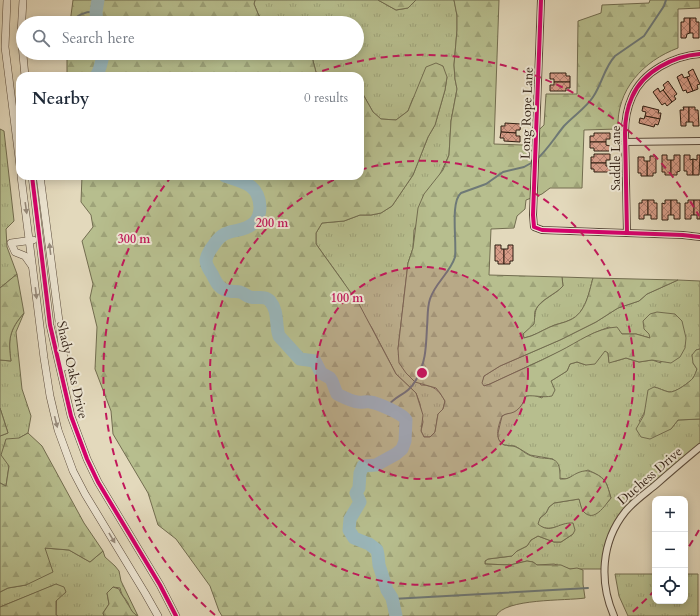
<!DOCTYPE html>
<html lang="en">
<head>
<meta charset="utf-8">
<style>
  body { margin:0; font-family:Cardo,serif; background:#f2f2f3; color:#1f2937 }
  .controls { position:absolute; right:12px; bottom:12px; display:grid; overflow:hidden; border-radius:8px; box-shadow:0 2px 10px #0003 }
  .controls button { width:36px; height:36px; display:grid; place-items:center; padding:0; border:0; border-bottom:1px solid #e0e1e3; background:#fff; color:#1f2937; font:20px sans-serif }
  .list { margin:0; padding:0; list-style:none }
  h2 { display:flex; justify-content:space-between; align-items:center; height:52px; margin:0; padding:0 16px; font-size:17px }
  h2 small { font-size:13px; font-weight:400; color:#747a83 }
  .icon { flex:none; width:22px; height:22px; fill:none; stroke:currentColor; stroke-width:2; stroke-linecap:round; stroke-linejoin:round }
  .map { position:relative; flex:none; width:700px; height:616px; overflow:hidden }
  .search { position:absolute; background:#fff; box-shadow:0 2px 10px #0003; left:16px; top:16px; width:348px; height:44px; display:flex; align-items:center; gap:10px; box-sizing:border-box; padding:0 14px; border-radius:22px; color:#747a83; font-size:15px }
  .panel { position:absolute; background:#fff; box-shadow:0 2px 10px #0003; left:16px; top:72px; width:348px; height:108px; border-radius:12px }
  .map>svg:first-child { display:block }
  .grass { fill:url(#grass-tufts); stroke:#726d50 }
  .forest { fill:url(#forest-firs); stroke:#726d50 }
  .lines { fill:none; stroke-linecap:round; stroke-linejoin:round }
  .stream { stroke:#6e7977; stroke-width:2 }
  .river { stroke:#9ab7bb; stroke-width:13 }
  .building { fill:url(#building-cross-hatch); stroke:#2d1c11 }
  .minor-casing { stroke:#5a4b3c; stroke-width:8 }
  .tertiary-casing { stroke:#5a4b3c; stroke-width:8 }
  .minor { stroke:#ede6d3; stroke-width:6 }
  .tertiary { stroke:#ede6d3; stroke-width:7 }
  .cycleway-casing { stroke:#ede6d3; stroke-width:6 }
  .cycleway { stroke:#d6006c; stroke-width:4 }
  .oneway { fill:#978b7c }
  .ring { fill:none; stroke:#c2185b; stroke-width:2; stroke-dasharray:7 5 }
  .labels { text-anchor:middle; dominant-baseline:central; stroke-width:4; stroke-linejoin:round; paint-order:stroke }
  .street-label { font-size:13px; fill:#2d1c11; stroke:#ede6d3 }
  .centre { fill:#c2185b; stroke:#ede6d3; stroke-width:2 }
  .ring-label { font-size:12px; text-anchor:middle; font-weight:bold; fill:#c2185b; stroke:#ede6d3; stroke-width:4; stroke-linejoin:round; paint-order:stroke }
</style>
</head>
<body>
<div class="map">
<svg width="700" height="616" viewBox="0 0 700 616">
  <defs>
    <pattern id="grass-tufts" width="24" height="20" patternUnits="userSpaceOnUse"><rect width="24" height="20" fill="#b7be8e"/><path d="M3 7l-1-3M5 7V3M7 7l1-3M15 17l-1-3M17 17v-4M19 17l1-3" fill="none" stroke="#9ea379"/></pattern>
    <pattern id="forest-firs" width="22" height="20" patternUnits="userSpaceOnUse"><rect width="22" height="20" fill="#b7be8e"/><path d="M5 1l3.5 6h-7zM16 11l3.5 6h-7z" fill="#9ea379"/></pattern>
    <pattern id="building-cross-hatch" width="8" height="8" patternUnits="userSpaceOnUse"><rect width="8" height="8" fill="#d79c88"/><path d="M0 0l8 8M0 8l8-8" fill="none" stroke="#af7e6e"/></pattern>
  </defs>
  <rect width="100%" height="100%" fill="#e3d9bc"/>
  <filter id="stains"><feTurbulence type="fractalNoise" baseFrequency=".005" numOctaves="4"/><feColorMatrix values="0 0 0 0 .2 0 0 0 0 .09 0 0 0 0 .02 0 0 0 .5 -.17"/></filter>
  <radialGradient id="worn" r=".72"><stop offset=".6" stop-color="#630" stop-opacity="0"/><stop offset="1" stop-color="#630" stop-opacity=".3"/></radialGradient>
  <g class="grass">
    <path d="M 255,0 L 378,0 L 396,10 L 408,8 L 416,0 L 454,0 L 457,15 L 457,30 L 454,65 L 455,79 L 457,89 L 451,121 L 449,155 L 414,230 L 413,248 L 408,263 L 406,280 L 398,349 L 421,385 C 433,385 439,390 445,401 L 443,409 L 438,414 L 435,432 L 430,437 L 424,437 L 421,431 L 423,422 L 420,404 L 416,393 L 396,374 L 372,328 L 342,280 L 316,244 L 316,233 L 322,223 L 344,221 L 360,215 L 371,215 L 381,213 L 392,206 L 413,175 L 428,137 L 435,125 L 445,90 L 447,77 L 413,98 L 408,111 L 396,120 L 381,119 L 373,112 L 360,89 L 360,76 L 317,76 L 311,53 L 357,53 L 357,23 L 281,23 L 259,16 L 254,4 Z"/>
    <path d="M 0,129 L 4,131 L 14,221 L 6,229 L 7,247 L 17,274 L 0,288 Z"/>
    <path d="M 562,277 L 593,278 C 589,292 586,313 570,320 C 564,323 556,324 550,327 C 541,331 534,336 524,338 L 523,334 C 526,329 532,327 534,320 C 536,315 534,310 539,305 C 546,297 556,294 563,286 Z"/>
    <path d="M 678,280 L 700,281 L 700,349 L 696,350 L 693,363 L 697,369 C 696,372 695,375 693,378 C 690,382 675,393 669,392 C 664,391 659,388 654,387 C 649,398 646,413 639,421 L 671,429 L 678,420 L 700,419 L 700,447 L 639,498 L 619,520 L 604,569 L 570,569 L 554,564 L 537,565 L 533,562 L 527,561 L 510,565 L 485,564 L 485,561 L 488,559 L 512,556 L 517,551 L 527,546 L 531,540 L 538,536 L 554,542 L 561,542 L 573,534 L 556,527 C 549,529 544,529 537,524 L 540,518 L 546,513 L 549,507 L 554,503 L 579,499 L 583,511 L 606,504 L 611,498 C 605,478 606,479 588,470 L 566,479 L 559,478 L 560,470 L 553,459 L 530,455 L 515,446 L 504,445 L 498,439 L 498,433 L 502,416 C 514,409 519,413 526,396 L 533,395 L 542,398 L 551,381 L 567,371 L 570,364 L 577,362 L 586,365 L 605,350 L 608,353 L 609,362 L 616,361 L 626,358 L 639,362 L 652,360 L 661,363 L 650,334 L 650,338 L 636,334 L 622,334 L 609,327 L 594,333 L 561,351 L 490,384 L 484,386 L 481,384 L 484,376 L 500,366 L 560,340 L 596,322 L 618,308 L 639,301 L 647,294 Z"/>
    <path d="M 24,313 L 16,332 L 22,389 L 31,416 L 28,433 L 19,438 L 9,466 L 6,486 L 0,483 L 0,436 L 8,433 L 0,408 L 0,360 L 11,361 C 8,340 9,330 24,313 Z"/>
    <path d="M 45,548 L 69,550 L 90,562 L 103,551 L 105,557 L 115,566 L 119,571 L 121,581 L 138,616 C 131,612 131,610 128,603 C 124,596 122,597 120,588 L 113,587 L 107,593 L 109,604 L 103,613 L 104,616 L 58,616 L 56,615 L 57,584 L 0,607 L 0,592 L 8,588 L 26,585 Z"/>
    <path d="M 615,574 L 655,574 L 655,601 L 685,601 L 685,574 L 698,574 L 698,616 L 628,616 L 619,596 Z"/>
  </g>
  <g class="forest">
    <path d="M 73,0 L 255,0 L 254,4 L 259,16 L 281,23 L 70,23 Z"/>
    <path d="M 378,0 L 416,0 L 408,8 L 396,10 Z"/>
    <path d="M 454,0 L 499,0 L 494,144 L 523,145 L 544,125 L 546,94 L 577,94 L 578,21 L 601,13 L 602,5 L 649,3 L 650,0 L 700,0 L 700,8 L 678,9 L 678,48 C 643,61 616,90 618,129 L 584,130 L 582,188 L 550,188 L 542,194 L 526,200 L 525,209 L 517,216 L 514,228 L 491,229 L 489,275 L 562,277 L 563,286 C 555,295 540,299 535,311 C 534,315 535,320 534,324 L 523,334 L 524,338 C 534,336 541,331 550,327 C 556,324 564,323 570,320 C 586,313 589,292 593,278 L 678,280 L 647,294 L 639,301 L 618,308 L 596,322 L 560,340 L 500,366 L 484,376 L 482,383 L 484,386 L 490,384 C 513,373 537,363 560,351 C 578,342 596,328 617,327 L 622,334 L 636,334 L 650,338 L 649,334 L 644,329 L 643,321 L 650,314 L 657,312 L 675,314 L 682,321 L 686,338 L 685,348 L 680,357 L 671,363 L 652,360 L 639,362 L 626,358 L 609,363 L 608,353 L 605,351 L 595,364 L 586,365 L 577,362 L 570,364 L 567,371 L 551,381 L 555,390 L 552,396 C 542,398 536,395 526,396 C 524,402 520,409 514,412 C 510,414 506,413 502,416 C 499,424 493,439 504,445 C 507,446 512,445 516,447 C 521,449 524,453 529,455 C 547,463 561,450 560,479 C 570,480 571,475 580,472 C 586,470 589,471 594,473 C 607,479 607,485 611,498 C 605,505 594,524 583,511 C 581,508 580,502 579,499 L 554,503 L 549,507 L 546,513 L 540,518 L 538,524 C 551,535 558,522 573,523 L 575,530 L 573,534 L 561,542 L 554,542 L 538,536 L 531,540 L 527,546 L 517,551 L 512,556 L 488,559 L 485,561 L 485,564 L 510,565 L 527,561 L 533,562 L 537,565 L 561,565 L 570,569 L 577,568 L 583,570 L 583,584 L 585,598 C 566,601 505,598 496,616 L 222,616 L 219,611 L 210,586 L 176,539 L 158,525 L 148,493 L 113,434 L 111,411 L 95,369 L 97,327 L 90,298 L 93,284 L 82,241 L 93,227 L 91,215 L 81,202 L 82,176 L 360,176 L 360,89 L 373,112 L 381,119 L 396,120 L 408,111 L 426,67 L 436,63 L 443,66 L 447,77 L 445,90 L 435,125 L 428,137 L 413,175 L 392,206 L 381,213 L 371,215 L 360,215 L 344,221 L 322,223 L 316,233 L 316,244 L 359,304 L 396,374 L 416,393 L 423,415 L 421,431 L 424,437 L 430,437 L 435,432 L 438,414 L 443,409 L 445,401 L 440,393 L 436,388 L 415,382 L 406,373 L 399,363 L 398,349 L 406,280 L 408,263 L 413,248 L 418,208 L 424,194 L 443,170 L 449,155 L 451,121 L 457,89 L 455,79 L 454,65 L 457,30 L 457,16 Z"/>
    <path d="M 67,53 L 311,53 L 317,76 L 67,76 Z"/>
    <path d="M 17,274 L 24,313 C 9,330 8,340 11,361 L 0,360 L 0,288 Z"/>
    <path d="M 700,349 L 700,419 L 678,420 L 671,429 L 650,439 L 641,437 L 636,429 L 644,415 L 648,390 L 654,387 C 659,388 664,391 669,392 C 675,393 690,382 693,378 C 695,375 696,372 697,369 L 693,363 L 692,355 L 696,350 Z"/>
    <path d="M 0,408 L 8,433 L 0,436 Z"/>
    <path d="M 28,433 L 42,446 L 84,523 L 103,551 L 90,562 L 69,550 L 45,548 L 53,572 L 26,585 L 8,588 L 0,592 L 0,483 L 6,486 L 9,466 L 1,455 L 6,439 L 19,438 Z"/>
    <path d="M 56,584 L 64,587 L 66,592 L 56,601 L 56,615 L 58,616 L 0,616 L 0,607 Z"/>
    <path d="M 113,587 L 119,589 C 121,595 125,598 127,603 C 132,610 130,610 137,616 L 104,616 L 103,613 L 109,604 L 107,593 Z"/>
  </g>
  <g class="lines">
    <g class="stream">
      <path d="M 71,23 C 76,15 86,11 96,12"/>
      <path d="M 537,159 C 548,149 555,137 564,126 C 573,116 586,108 593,97 C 602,84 604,68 615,56 L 644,36 L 664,6 L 666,0"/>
      <path d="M 387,407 C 396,394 407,396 416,380 C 426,362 426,347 427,327 C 428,317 427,308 430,299 C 435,283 450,273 455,257 C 457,241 450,202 461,193 L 486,184 L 503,172 L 524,167 L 533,162"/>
      <path d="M 392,599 L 588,588"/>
    </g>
    <g class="river">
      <path d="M 97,23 L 96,12 L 98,0"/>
      <path d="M 96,76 C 101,69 101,61 104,53"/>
      <path d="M 225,176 C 243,182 259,184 260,207 C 260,213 258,219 254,223 C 239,236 227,224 213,246 C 210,250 207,255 206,260 C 206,266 209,269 212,274 C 216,282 219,290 230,291 C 233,292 237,291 240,292 C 244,293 246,296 250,297 C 257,299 265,295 270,301 C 279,312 275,324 279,336 L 300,359 L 315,361 L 321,373 L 330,378 L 332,381 L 337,394 C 341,396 354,402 358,402 C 362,403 366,401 370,402 C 378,403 403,414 406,420 L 405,441 L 402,449 L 396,454 L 376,465 L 363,466 L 360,473 L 359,488 L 356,493 L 360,502 L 350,519 L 349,530 L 354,538 L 369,544 L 377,550 L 378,555 L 379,565 L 387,590 L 392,598 L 396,616"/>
    </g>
  </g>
  <g class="building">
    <path d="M 684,18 L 690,18 L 690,33 L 687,34 L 686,38 L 681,38 L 681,22 L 684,22 Z"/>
    <path d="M 690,18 L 696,18 L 696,22 L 699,22 L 699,38 L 693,38 L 693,33 L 690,33 Z"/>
    <path d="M 693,69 L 700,84 L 697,85 L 698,89 L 693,91 L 687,77 L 690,76 L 688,72 Z"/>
    <path d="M 550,73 L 566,73 L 566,76 L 570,76 L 570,82 L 554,82 L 554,79 L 550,79 Z"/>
    <path d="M 682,74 L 684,78 L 687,77 L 693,91 L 687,93 L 686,90 L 683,91 L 677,77 Z"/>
    <path d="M 668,81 L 677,94 L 674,96 L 676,99 L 672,102 L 663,90 L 665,88 L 663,85 Z"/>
    <path d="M 554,82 L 570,82 L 570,88 L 566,88 L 566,91 L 550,91 L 550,85 L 554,85 Z"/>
    <path d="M 658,88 L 660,92 L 663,90 L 672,102 L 667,106 L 665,103 L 662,105 L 653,92 Z"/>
    <path d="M 643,106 L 659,110 L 658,113 L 661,113 L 660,119 L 645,116 L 646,112 L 642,111 Z"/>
    <path d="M 683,107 L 689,107 L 689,122 L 686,122 L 686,126 L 681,126 L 680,110 L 684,110 Z"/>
    <path d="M 689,107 L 695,107 L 695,110 L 698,110 L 699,126 L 693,126 L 693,122 L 689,122 Z"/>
    <path d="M 645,116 L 660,119 L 658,125 L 655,124 L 654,127 L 639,123 L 640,118 L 644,119 Z"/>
    <path d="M 505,123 L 521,124 L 520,130 L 516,130 L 516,133 L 501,132 L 501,126 L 505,126 Z"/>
    <path d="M 501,132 L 516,133 L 516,136 L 520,136 L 520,142 L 504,141 L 504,138 L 500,138 Z"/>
    <path d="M 594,133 L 610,133 L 610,139 L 606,139 L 606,142 L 590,142 L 590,136 L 594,136 Z"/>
    <path d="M 590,142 L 606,142 L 606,145 L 610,146 L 610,151 L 594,151 L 594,148 L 590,148 Z"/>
    <path d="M 594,154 L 610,154 L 610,160 L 606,160 L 606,163 L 591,163 L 591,157 L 594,157 Z"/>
    <path d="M 662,155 L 667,155 L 667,160 L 671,160 L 671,175 L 665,175 L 665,172 L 662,172 Z"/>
    <path d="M 674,155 L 680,155 L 680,171 L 677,172 L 677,175 L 671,175 L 671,160 L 674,160 Z"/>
    <path d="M 684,155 L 690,155 L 690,160 L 693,159 L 693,175 L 687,175 L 687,171 L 684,171 Z"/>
    <path d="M 697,155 L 700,155 L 699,175 L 693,175 L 693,159 L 697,160 Z"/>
    <path d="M 650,156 L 656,156 L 656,173 L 653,173 L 653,176 L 647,176 L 647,161 L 650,161 Z"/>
    <path d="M 638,157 L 644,157 L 644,161 L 647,161 L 647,176 L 641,176 L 641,173 L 638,173 Z"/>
    <path d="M 591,163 L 606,163 L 606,166 L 610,166 L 610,172 L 594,172 L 594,169 L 591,169 Z"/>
    <path d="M 642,200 L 648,200 L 648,215 L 644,215 L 644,219 L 639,219 L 639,203 L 642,203 Z"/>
    <path d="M 648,200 L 654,200 L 654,203 L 657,203 L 657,219 L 651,219 L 651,215 L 648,215 Z"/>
    <path d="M 665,200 L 671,200 L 671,215 L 668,215 L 668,220 L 662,220 L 662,203 L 665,204 Z"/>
    <path d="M 671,200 L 677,200 L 677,203 L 680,203 L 680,219 L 674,219 L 674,215 L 671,215 Z"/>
    <path d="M 688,200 L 694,200 L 694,215 L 691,215 L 691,219 L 685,219 L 685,203 L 688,203 Z"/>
    <path d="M 694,200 L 700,200 L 700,219 L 697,219 L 697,215 L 694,215 Z"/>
    <path d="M 495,245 L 501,245 L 501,249 L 504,249 L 504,264 L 498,264 L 498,261 L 495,261 Z"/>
    <path d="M 508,245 L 513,245 L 513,261 L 510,261 L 510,264 L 504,264 L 504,249 L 508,249 Z"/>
  </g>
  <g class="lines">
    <g class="minor-casing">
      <g id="minor">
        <path d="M 541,0 L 533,215 L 534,227 L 542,230 L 683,235 L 700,237"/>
        <path d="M 625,142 L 700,141"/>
        <path d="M 627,233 L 625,133 C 625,121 627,108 632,97 C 643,71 674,56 700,54"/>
        <path d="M 614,616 C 599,582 601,542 625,512 C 633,502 643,495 653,487 C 668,474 684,460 700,447"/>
      </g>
    </g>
    <g class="tertiary-casing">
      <g id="tertiary">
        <path d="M 7,0 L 5,47 L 20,166"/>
        <path d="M 23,0 L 21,34 L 25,76"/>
        <path d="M 21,176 L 44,358 L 50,396 L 58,430 L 73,471 L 85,494 L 145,593 L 158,616"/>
        <path d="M 32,176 L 50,325 L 71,416 L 87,459 L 98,482 L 160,585 L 176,616"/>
        <path d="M 40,176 L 65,367"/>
        <path d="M 32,266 L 25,256 L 15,252 L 11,243 L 33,240"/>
      </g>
    </g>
    <use href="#minor" class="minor"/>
    <use href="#tertiary" class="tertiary"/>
    <g class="cycleway-casing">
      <g id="cycleway">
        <path d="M 541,0 L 533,215 L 534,227 L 542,230 L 683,235 L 700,237"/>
        <path d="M 32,176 L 50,325 L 71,416 L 87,459 L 98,482 L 160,585 L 176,616"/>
        <path d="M 627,233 L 625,133 C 625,121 627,108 632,97 C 643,71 674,56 700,54"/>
      </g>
    </g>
    <use href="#cycleway" class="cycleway"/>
  </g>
  <defs><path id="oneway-solid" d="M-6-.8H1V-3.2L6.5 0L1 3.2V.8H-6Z"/></defs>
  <g class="oneway">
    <use href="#oneway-solid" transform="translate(26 208) rotate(82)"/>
    <use href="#oneway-solid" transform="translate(50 249) rotate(-97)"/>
    <use href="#oneway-solid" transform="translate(36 293) rotate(83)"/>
    <use href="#oneway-solid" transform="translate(56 422) rotate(76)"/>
    <use href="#oneway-solid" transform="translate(112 538) rotate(59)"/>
  </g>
  <circle cx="422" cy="373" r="106" fill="#c2185b" fill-opacity=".12"/>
  <g class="ring">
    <circle cx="422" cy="373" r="106"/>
    <path d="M360 170A212 212 0 1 1 343 176"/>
    <path d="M699 530A318 318 0 0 1 686 551M655 590A318 318 0 0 1 629 615M215 615A318 318 0 0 1 171 177M311 75A318 318 0 0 1 699 216"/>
  </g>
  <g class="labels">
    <g class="street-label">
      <text transform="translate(527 113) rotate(-88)">Long Rope Lane</text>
      <text transform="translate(616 158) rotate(-90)">Saddle Lane</text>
      <text transform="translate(72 370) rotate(77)">Shady Oaks Drive</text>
      <text transform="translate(650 476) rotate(-41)">Duchess Drive</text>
    </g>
  </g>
  <circle cx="422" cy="373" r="6" class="centre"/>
  <g class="ring-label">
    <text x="272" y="227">200 m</text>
    <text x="134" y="243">300 m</text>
    <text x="347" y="302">100 m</text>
  </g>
  <rect width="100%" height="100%" filter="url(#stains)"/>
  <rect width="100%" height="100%" fill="url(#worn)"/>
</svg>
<div class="controls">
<button>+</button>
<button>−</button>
<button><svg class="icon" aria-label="locate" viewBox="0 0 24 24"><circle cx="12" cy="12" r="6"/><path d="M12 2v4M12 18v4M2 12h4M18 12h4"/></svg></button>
</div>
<div class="search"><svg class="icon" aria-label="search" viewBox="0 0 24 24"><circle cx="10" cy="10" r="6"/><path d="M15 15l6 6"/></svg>Search here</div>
<section class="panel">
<h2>Nearby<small>0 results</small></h2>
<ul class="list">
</ul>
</section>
</div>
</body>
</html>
